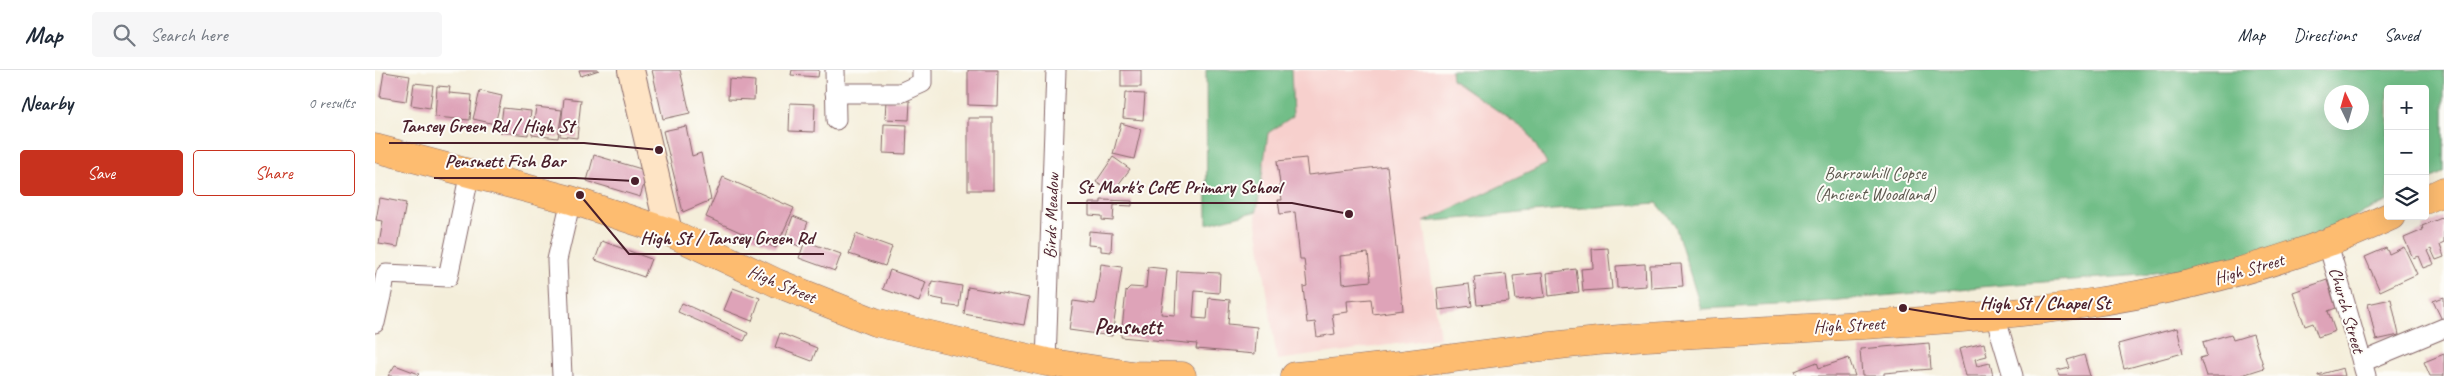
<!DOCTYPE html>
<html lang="en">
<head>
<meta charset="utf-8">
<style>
  body { margin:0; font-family:Caveat,sans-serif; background:#f6f6f7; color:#1f2937 }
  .controls { position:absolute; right:15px; top:15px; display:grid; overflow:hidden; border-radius:5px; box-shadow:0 5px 20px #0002 }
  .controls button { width:45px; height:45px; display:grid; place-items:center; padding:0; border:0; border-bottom:1px solid #e0e1e3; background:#fff; color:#1f2937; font:25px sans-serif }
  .compass { position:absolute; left:1949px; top:15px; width:45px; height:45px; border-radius:50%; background:#fff; box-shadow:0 5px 20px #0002; rotate:355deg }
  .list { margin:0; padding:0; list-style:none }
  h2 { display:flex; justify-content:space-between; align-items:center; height:65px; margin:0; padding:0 20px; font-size:21px }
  h2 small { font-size:16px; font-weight:400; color:#747a83 }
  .actions { display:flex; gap:10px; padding:15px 20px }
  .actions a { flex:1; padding:11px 0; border:1px solid #c8321e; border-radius:5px; text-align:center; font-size:18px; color:#c8321e }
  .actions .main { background:#c8321e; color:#fff }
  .icon { flex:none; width:28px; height:28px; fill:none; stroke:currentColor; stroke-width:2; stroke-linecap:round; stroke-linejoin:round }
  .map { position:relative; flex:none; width:2069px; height:306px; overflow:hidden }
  header { display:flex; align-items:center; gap:30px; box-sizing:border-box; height:70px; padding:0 25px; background:#fff; border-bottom:1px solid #e0e1e3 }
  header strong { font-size:24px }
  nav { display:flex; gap:28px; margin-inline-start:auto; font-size:18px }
  .search { width:350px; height:45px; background:#f6f6f7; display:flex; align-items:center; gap:12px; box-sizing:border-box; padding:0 18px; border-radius:5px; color:#747a83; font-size:19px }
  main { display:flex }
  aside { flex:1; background:#fff }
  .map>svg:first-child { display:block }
  .built { fill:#f7d0cd }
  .forest { fill:#72be88; stroke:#5e6e5a; fill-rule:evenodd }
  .building { fill:#dea3b8; fill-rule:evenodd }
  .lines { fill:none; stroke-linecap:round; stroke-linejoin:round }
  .street-casing { stroke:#866768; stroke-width:21 }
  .secondary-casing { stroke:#866768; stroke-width:28 }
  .primary-casing { stroke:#866768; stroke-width:29 }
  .street { stroke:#fff; stroke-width:19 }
  .secondary { stroke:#fee4c5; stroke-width:26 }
  .primary { stroke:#fdbc6f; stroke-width:28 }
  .labels { text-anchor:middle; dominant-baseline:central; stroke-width:4; stroke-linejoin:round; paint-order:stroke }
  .park-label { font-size:18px; fill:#5e594f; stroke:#fdfcf7 }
  .street-label { font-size:18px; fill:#4a1f2b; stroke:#fdfcf7 }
  .district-label { font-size:22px; font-weight:bold; fill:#4a1f2b; stroke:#fdfcf7 }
  .leader { fill:none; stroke:#4a1f2b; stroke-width:2 }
  .callout-dot { fill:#4a1f2b; stroke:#fdfcf7; stroke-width:2 }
  .callout-label { font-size:19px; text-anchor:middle; font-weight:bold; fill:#4a1f2b; stroke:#fdfcf7; stroke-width:4; stroke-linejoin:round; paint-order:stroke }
</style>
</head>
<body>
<header>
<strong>Map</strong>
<div class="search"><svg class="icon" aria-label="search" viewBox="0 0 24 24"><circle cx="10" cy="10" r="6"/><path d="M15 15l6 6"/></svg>Search here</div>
<nav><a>Map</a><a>Directions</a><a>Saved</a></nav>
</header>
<main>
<aside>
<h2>Nearby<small>0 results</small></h2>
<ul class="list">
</ul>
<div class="actions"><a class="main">Save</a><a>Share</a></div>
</aside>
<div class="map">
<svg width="2069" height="306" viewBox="0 0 2069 306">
  <rect width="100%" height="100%" fill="#fdfcf7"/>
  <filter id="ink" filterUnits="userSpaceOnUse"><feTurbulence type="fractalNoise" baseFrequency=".02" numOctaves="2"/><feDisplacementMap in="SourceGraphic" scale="10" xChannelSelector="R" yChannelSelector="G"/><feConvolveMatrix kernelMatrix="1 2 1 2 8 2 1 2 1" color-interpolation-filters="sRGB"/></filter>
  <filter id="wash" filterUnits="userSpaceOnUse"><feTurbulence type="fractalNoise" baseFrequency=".0096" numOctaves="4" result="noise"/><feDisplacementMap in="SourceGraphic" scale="20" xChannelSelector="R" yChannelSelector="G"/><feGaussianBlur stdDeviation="1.12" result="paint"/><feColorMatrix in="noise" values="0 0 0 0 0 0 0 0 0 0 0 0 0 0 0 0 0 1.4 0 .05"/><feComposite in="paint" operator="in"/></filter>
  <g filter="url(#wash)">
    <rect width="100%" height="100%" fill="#f4eeda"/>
    <path class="built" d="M 916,0 L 1076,0 L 1077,9 L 1152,61 L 1172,94 L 1049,153 L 1065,268 L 902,290 L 881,147 L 893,63 L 918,46 Z"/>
    <g class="forest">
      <path d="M 831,0 L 916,0 L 918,46 L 893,63 L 882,141 L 832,154 Z"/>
      <path d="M 1076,0 L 2069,0 L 2069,102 L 2050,112 L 2050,19 L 2013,19 L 2013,131 L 1902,183 L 1768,205 L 1627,215 L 1421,234 L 1326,239 L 1300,155 L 1282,133 L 1179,140 L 1049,152 L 1172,94 L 1152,61 L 1077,9 ZM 1956,22 L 1986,22 L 1986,52 L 1956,52 Z"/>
    </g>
    <g id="blocks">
      <g class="building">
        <path d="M 204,0 L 224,0 L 206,6 Z"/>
        <path d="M 277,0 L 305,0 L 315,43 L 288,49 Z"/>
        <path d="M 417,0 L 444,0 L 443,7 L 416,5 Z"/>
        <path d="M 593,0 L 623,0 L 622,36 L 593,35 Z"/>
        <rect x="746" y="0" width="20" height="17"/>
        <path d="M 9,2 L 35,6 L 31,31 L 5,27 Z"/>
        <path d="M 354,9 L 380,11 L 379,30 L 353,29 Z"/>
        <path d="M 39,13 L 58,15 L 55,38 L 36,35 Z"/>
        <path d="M 62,16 L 75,17 L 74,23 L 97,25 L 95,50 L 60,47 Z"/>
        <path d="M 105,21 L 127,26 L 120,54 L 98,49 Z"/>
        <path d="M 750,23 L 770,24 L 768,50 L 748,48 Z"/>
        <path d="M 189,28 L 206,30 L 202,68 L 185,66 Z"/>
        <path d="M 511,30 L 535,31 L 534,50 L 510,49 Z"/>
        <path d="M 415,33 L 440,34 L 439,62 L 414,61 Z"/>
        <path d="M 161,37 L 187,40 L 183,68 L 157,65 Z"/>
        <path d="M 128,38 L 156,41 L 153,65 L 125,62 Z"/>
        <rect x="593" y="48" width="25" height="72"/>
        <path d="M 746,53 L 766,59 L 759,89 L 738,84 Z"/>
        <path d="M 509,54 L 532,55 L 531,84 L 508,83 Z"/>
        <path d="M 311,56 L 317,86 L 326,83 L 336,130 L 308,142 L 288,61 Z"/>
        <path d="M 219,85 L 273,101 L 265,127 L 212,111 Z"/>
        <path d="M 738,87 L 755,99 L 737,123 L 721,112 Z"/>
        <path d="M 931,88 L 933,105 L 1012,96 L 1028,240 L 998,244 L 996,229 L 972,231 L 973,242 L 957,244 L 960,264 L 942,267 L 940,252 L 932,253 L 928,217 L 932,216 L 929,189 L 925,189 L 920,142 L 905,144 L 903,130 L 907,130 L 902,91 ZM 993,183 L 996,211 L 967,214 L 965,186 Z"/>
        <path d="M 348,107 L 419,138 L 401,178 L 331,147 Z"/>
        <path d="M 5,128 L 31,133 L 23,177 L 4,174 L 8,151 L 1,150 Z"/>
        <path d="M 726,130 L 757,131 L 757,136 L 739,135 L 738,151 L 727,150 L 727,146 L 714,145 L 714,133 L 726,133 Z"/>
        <path d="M 418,146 L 433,152 L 424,176 L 409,170 Z"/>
        <path d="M 2069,147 L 2069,173 L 2065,175 L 2069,187 L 2061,190 L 2056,179 L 2053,181 L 2059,194 L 2048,198 L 2043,186 L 2038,188 L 2029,168 L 2048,160 L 2047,156 Z"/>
        <path d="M 714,161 L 737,163 L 736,182 L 726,181 L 726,176 L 713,175 Z"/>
        <path d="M 481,164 L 517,177 L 510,196 L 474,184 Z"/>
        <path d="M 227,171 L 276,189 L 269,207 L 220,190 Z"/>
        <path d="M 430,171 L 466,184 L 460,201 L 424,188 Z"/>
        <path d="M 2029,177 L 2042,204 L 2005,221 L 1990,187 L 2011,178 L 2014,184 Z"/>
        <path d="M 1233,178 L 1237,219 L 1208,221 L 1206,199 L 1218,198 L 1217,179 Z"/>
        <path d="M 726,194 L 747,197 L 737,266 L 694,260 L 698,231 L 720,234 Z"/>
        <path d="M 1270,194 L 1271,216 L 1242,218 L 1241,196 Z"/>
        <path d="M 1306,194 L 1308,216 L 1276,218 L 1275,195 Z"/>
        <path d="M 773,197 L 792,199 L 786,244 L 800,245 L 802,201 L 845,203 L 844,223 L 820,221 L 818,248 L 832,249 L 834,228 L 855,230 L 853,254 L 882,257 L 880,284 L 821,279 L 822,274 L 746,267 L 751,221 L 755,217 L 771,218 Z"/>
        <path d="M 1201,199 L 1204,222 L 1174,226 L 1172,203 Z"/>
        <path d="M 515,200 L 551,212 L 544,232 L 508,219 Z"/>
        <path d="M 1167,203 L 1170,227 L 1141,230 L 1138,206 Z"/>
        <path d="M 1131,204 L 1134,232 L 1102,235 L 1099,207 Z"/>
        <path d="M 1952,210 L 1961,238 L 1953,241 L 1960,261 L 1943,267 L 1938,253 L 1930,256 L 1918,222 Z"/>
        <path d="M 557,211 L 587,216 L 584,237 L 568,235 L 569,230 L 554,227 Z"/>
        <path d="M 1094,214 L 1097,236 L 1064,240 L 1062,218 Z"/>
        <path d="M 593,217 L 654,228 L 649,255 L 589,244 Z"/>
        <path d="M 358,218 L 385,228 L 377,251 L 349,240 Z"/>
        <path d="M 2069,227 L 2069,252 L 2068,252 L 2058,231 Z"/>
        <path d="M 2016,229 L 2024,265 L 2001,270 L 1993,234 Z"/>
        <path d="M 307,233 L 373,263 L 369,271 L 303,242 Z"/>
        <path d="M 1802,258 L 1808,283 L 1749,299 L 1743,274 Z"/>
        <path d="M 405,263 L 442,278 L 437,291 L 400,277 Z"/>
        <path d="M 1856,264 L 1858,270 L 1878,264 L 1889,298 L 1864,306 L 1831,306 L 1825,288 L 1832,286 L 1828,272 Z"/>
        <path d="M 1554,273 L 1556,299 L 1509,303 L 1509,306 L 1487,306 L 1485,279 Z"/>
        <path d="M 1609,273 L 1612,286 L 1600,289 L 1602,296 L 1615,293 L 1618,306 L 1591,306 L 1584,279 Z"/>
        <path d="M 2069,284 L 2069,306 L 2055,306 L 2049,292 Z"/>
        <path d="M 1709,285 L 1715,306 L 1684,306 L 1682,301 L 1695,298 L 1692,290 Z"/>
        <path d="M 1474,288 L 1480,306 L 1422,306 L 1420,301 L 1442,292 L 1444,298 Z"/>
        <path d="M 20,295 L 44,304 L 42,306 L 13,306 Z"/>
        <path d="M 1968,298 L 1970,306 L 1943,306 L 1943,305 Z"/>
      </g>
    </g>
  </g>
  <g filter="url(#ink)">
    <use href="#blocks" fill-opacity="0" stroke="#866768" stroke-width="1"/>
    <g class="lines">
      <g class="street-casing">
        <g id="street">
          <path d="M 460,0 L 461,50"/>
          <path d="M 460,23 L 525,23 L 547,13 L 547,0"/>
          <path d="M 1953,174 L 1991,306"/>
          <path d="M 1620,246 L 1638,306"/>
          <path d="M 0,253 L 11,204 L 73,207 L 95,102"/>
          <path d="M 671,292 L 681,0"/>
          <path d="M 1987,292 L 2069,258"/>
          <path d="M 187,306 L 182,190 L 196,130"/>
        </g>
      </g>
      <g class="secondary-casing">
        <path id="secondary" d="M 256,0 L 294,162"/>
      </g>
      <g class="primary-casing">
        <g id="primary">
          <path d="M 0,78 L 196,130 L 294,162 L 402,213 L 500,252 L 671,292 L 757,305 L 807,306"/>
          <path d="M 2050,130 L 2069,121"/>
          <path d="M 920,306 C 1033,297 1145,276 1259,268 C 1517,250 1776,258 2016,146"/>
        </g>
      </g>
      <use href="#street" class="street"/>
      <use href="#secondary" class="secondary"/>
      <use href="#primary" class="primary"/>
    </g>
  </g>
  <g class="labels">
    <g class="park-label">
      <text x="1500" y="103">Barrowhill Copse<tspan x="1500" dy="21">(Ancient Woodland)</tspan></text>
    </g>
    <g class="street-label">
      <text transform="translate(676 146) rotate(-88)">Birds Meadow</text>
      <text transform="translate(1874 199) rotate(-16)">High Street</text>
      <text transform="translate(407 214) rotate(23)">High Street</text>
      <text transform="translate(1972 240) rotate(74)">Church Street</text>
      <text transform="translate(1474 255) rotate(-3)">High Street</text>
    </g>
    <g class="district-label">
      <text x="753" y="257">Pensnett</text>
    </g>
  </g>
  <path class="leader" d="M284 80L209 73H14M260 111L200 108H59M974 144L917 133H692M205 125L254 184H449M1528 238L1595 249H1746"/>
  <g class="callout-dot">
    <circle cx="284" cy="80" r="5"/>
    <circle cx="260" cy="111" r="5"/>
    <circle cx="974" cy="144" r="5"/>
    <circle cx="205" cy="125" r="5"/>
    <circle cx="1528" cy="238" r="5"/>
  </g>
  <g class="callout-label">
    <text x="112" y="62">Tansey Green Rd / High St</text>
    <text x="130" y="97">Pensnett Fish Bar</text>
    <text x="804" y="123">St Mark's CofE Primary School</text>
    <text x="352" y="174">High St / Tansey Green Rd</text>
    <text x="1670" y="239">High St / Chapel St</text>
  </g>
</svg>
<div class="controls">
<button>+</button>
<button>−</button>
<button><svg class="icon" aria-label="layers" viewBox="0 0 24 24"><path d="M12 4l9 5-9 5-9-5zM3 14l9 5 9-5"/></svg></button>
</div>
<svg class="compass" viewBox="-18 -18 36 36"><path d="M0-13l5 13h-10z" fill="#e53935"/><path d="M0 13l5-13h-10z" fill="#747a83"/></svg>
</div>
</main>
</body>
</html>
